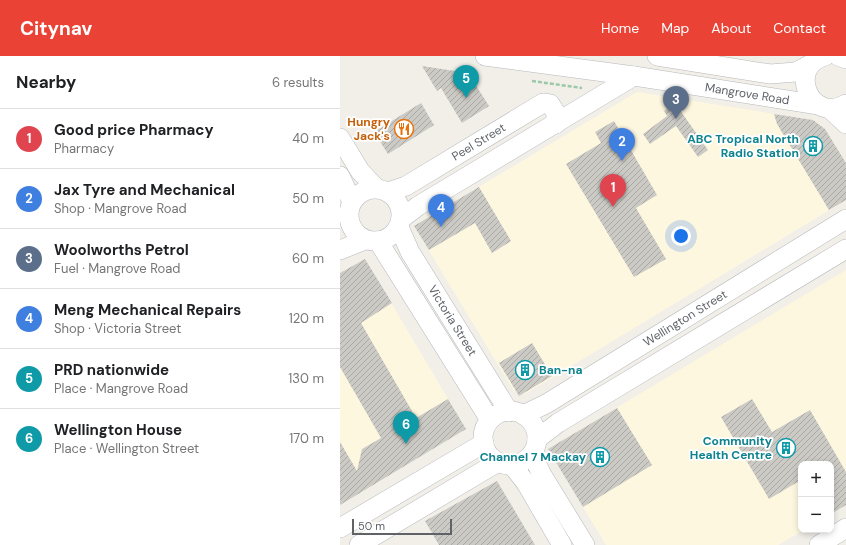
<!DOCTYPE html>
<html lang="en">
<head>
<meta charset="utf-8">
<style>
  body { margin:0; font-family:"DM Sans",sans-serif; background:#f2f2f2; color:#202124 }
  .controls { position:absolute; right:12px; bottom:12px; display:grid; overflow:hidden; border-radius:8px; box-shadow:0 2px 6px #0003 }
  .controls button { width:36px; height:36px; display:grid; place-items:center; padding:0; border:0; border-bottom:1px solid #e0e0e0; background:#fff; color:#202124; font:20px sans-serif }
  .scale { position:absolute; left:12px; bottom:10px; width:100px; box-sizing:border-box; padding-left:4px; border:2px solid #5f6368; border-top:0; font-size:11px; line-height:14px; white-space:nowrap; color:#5f6368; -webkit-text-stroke:3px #fff; paint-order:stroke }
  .you { position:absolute; left:341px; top:180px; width:14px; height:14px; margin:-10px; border:3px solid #fff; border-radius:50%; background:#1a73e8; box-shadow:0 0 0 6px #1a73e833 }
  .badge { display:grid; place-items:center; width:26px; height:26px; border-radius:50%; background:#ea4335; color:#fff; font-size:13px; font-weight:700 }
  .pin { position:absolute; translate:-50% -33px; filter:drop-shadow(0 1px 2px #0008) }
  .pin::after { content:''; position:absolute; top:21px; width:14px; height:12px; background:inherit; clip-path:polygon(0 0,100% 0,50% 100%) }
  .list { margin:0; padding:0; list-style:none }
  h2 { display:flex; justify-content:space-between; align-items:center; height:52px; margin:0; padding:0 16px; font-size:17px }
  h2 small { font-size:13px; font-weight:400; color:#757577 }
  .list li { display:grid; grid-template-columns:26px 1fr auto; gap:12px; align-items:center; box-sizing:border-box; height:60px; padding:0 16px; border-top:1px solid #e0e0e0 }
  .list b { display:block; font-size:15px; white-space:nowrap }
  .list p { margin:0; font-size:13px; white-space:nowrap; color:#757577 }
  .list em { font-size:13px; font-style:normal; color:#757577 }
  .map { position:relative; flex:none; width:506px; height:489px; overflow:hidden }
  header { display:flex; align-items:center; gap:24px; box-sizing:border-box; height:56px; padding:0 20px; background:#ea4335; color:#fff }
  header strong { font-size:19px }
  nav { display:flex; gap:22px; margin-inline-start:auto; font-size:14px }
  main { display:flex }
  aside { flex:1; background:#fff }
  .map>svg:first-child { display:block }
  .commercial { fill:#fef7e0 }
  .building { fill:url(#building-hatch) }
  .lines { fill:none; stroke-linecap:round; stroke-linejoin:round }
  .minor-casing { stroke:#b5b8bc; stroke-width:20 }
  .path { stroke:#9cc7a9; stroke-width:2.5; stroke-dasharray:4 2; stroke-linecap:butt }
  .minor { stroke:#fff; stroke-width:19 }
  .labels { text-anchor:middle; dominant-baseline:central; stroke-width:3.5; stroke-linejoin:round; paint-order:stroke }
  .street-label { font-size:12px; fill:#5f6368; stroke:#fff }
  .food-label { font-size:12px; font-weight:bold; fill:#c56008; stroke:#fff; text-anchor:end }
  .culture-label { font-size:12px; font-weight:bold; fill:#0d838f; stroke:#fff; text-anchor:end }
</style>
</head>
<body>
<header>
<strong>Citynav</strong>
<nav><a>Home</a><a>Map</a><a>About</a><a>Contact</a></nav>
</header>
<main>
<aside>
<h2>Nearby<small>6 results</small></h2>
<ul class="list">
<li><span class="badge" style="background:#e0444e">1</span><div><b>Good price Pharmacy</b><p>Pharmacy</p></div><em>40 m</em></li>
<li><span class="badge" style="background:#3f7fe0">2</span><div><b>Jax Tyre and Mechanical</b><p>Shop · Mangrove Road</p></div><em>50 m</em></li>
<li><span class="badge" style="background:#5c6f8a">3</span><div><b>Woolworths Petrol</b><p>Fuel · Mangrove Road</p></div><em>60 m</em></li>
<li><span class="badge" style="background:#3f7fe0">4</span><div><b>Meng Mechanical Repairs</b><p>Shop · Victoria Street</p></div><em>120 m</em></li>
<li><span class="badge" style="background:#0f9aa8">5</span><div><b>PRD nationwide</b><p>Place · Mangrove Road</p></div><em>130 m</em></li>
<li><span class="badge" style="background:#0f9aa8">6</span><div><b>Wellington House</b><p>Place · Wellington Street</p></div><em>170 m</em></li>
</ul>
</aside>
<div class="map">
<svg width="506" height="489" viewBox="0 0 506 489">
  <defs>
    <pattern id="building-hatch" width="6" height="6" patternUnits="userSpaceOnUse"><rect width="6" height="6" fill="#cccac5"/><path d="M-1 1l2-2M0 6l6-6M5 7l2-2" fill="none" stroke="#a9a8a4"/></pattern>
  </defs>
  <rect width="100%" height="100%" fill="#f1efe8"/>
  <g class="commercial">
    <path d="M 297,36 L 473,64 L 485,73 L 506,107 L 506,144 L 185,338 L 174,335 L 74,170 Z"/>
    <path d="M 25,203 L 126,373 L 0,449 L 0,217 Z"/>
    <path d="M 506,214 L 506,449 L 491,458 L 491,408 L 461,408 L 461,474 L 464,474 L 438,489 L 266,489 L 208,393 Z"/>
  </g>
  <g class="building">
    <path d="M 82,10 L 128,17 L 149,50 L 122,67 L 101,32 L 97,35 Z"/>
    <path d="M 81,47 L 94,69 L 48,98 L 34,76 Z"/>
    <path d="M 335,47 L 368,94 L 358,101 L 336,70 L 310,88 L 303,78 L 327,60 L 324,55 Z"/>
    <path d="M 434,58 L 473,64 L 485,73 L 506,107 L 506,144 L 489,154 L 437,68 Z"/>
    <path d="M 274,65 L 317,139 L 296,152 L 326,203 L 294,221 L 226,108 L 261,87 L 255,76 Z"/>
    <path d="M 139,131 L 171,185 L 152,197 L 135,167 L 89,194 L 74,170 Z"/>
    <path d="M 25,203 L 52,247 L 21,267 L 76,362 L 108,343 L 126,373 L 0,449 L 0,386 L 17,415 L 22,393 L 41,382 L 0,311 L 0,217 Z"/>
    <path d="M 192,287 L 212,320 L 179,340 L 159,307 Z"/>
    <path d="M 412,343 L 432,376 L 470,354 L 506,416 L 506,449 L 491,458 L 491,408 L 461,408 L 461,424 L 429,443 L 381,361 Z"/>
    <path d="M 277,352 L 312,409 L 243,451 L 208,393 Z"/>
    <path d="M 157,425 L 195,489 L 99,489 L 85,465 Z"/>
  </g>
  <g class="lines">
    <g class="minor-casing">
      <g id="minor">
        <path id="s1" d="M 145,0 L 294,20 L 479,49"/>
        <path d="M 317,0 L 430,18 L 456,16 L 471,8"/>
        <path d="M 485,0 C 446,11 471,69 506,48"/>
        <path d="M 498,0 L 506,3"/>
        <path d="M 490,53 L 506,68"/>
        <path d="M 0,82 L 20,115 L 36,132"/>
        <path d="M 0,120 L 12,146"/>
        <circle cx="35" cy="159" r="26"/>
        <path id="s2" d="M 48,136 L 66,130 L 203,47 L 210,48 L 216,57 L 216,68"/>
        <path d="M 61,163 L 78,150 L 294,20"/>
        <path id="s3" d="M 59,171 L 70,196 L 169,356"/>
        <path d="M 38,185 L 150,364"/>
        <path d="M 0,194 L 25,184"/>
        <circle cx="170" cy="382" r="27"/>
        <path id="s4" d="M 183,359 L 206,348 L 506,163"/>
        <path d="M 197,383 L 218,367 L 506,193"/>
        <path d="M 192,398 L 202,419 L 245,489"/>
        <path d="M 172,409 L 186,427 L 222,489"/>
        <path d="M 0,472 L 144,387"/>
        <path d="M 19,489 L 158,406"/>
        <path d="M 479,489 L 506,472"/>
      </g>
    </g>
    <path class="path" d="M 192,25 L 242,32"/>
    <use href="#minor" class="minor"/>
  </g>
  <defs>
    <g id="restaurant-ring" transform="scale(1)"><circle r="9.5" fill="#fff" stroke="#e8710a" stroke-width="1.5"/><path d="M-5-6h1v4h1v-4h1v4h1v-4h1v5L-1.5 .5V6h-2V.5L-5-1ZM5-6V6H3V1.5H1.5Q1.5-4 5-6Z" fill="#e8710a"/></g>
    <g id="building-ring" transform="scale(1)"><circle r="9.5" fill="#fff" stroke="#0f9aa8" stroke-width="1.5"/><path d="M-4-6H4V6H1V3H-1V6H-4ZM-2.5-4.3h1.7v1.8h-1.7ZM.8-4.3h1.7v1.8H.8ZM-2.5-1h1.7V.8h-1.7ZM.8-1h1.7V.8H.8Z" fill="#0f9aa8"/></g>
  </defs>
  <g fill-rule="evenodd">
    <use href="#restaurant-ring" x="64" y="73"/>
    <use href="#building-ring" x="473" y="90"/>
    <use href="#building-ring" x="185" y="314"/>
    <use href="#building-ring" x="446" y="392"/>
    <use href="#building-ring" x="260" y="401"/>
  </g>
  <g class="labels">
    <g class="street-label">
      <text stroke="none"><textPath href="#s1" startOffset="265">Mangrove Road</textPath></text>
      <text stroke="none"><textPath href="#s2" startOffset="104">Peel Street</textPath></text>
      <text stroke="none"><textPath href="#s4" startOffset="189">Wellington Street</textPath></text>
      <text stroke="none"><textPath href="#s3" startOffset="108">Victoria Street</textPath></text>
    </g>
    <g class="food-label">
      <text x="50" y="66">Hungry<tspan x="50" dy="14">Jack's</tspan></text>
    </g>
    <g class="culture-label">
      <text x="459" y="83">ABC Tropical North<tspan x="459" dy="14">Radio Station</tspan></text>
      <text x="199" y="314" text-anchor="start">Ban-na</text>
      <text x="432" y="385">Community<tspan x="432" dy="14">Health Centre</tspan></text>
      <text x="246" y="401">Channel 7 Mackay</text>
    </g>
  </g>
</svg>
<div class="controls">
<button>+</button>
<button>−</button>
</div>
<div class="scale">50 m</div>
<div class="you"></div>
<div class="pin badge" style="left:273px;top:151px;background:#e0444e">1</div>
<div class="pin badge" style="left:282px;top:105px;background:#3f7fe0">2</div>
<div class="pin badge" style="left:336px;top:63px;background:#5c6f8a">3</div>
<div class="pin badge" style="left:101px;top:171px;background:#3f7fe0">4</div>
<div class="pin badge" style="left:126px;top:42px;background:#0f9aa8">5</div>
<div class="pin badge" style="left:66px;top:388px;background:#0f9aa8">6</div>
</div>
</main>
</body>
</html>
